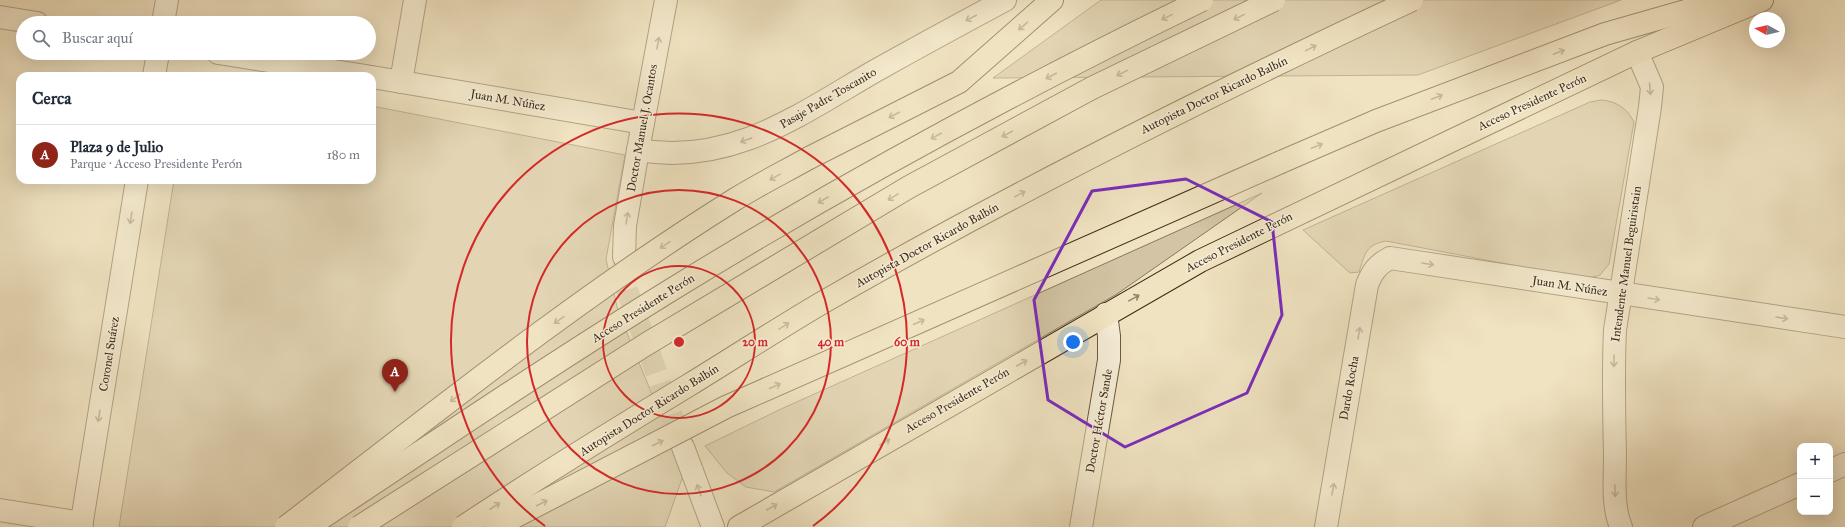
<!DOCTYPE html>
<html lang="es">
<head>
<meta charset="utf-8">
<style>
  body { margin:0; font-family:"IM FELL Great Primer",serif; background:#f2f2f3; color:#1f2937 }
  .controls { position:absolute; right:12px; bottom:12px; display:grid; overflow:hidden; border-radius:8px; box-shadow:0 4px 16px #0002 }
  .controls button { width:36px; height:36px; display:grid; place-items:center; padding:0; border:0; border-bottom:1px solid #e0e1e3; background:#fff; color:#1f2937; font:20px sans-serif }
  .compass { position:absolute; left:1749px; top:12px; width:36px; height:36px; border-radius:50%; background:#fff; box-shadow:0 4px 16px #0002; rotate:278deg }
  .you { position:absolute; left:1073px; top:342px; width:14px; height:14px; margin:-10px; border:3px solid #fff; border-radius:50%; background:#1a73e8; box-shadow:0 0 0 6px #1a73e833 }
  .badge { display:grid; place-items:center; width:26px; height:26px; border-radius:50%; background:#8f2418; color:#fff; font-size:13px; font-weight:700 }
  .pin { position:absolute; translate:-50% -33px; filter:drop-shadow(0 1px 2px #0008) }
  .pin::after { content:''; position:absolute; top:21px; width:14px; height:12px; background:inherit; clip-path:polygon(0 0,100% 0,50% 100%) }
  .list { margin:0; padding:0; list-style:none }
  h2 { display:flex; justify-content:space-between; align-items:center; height:52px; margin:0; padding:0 16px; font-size:17px }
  h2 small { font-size:13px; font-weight:400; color:#747a83 }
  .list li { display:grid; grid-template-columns:26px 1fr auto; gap:12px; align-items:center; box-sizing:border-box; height:60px; padding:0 16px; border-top:1px solid #e0e1e3 }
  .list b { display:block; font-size:15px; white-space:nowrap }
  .list p { margin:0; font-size:13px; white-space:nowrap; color:#747a83 }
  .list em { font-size:13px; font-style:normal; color:#747a83 }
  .icon { flex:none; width:22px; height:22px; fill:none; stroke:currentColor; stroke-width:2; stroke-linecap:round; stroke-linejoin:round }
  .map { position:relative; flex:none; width:1845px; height:527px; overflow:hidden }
  .search { position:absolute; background:#fff; box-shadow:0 4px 16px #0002; left:16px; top:16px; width:360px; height:44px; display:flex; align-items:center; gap:10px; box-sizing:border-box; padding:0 14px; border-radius:22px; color:#747a83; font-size:15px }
  .panel { position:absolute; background:#fff; box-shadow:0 4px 16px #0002; left:16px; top:72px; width:360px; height:112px; border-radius:12px }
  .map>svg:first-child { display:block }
  .green { fill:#d2c4a4; stroke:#88775d }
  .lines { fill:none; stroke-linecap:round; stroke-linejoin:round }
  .minor-tunnel { stroke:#ccbe9f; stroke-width:22; stroke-dasharray:22 11; stroke-linecap:butt }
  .minor-casing { stroke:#6a5841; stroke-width:24 }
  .major-casing { stroke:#3e2a16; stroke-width:24 }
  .highway-casing { stroke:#3e2a16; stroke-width:24 }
  .minor { stroke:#f5edd7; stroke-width:22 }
  .major { stroke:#f0e3c1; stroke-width:22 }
  .highway { stroke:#f0e3c1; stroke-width:22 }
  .highway-bridge-casing { stroke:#3e2a16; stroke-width:24; stroke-linecap:butt }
  .highway-bridge { stroke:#f0e3c1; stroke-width:22 }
  .oneway { stroke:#97866c }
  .oneway2 { stroke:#9a8c76 }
  .marked { fill:none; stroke:#7b2cbf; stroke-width:3; stroke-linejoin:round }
  .ring { fill:none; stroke:#d62828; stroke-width:2 }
  .labels { text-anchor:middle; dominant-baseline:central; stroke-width:3; stroke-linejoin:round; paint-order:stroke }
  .street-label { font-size:12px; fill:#3e2a16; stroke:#f5edd7 }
  .centre { fill:#d62828; stroke:#f5edd7; stroke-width:2 }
  .ring-label { font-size:12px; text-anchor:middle; font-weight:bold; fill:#d62828; stroke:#f5edd7; stroke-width:3; stroke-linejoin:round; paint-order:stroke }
</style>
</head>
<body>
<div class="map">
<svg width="1845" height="527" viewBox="0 0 1845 527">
  <rect width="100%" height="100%" fill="#f0e3c1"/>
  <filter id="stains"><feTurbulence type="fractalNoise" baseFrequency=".005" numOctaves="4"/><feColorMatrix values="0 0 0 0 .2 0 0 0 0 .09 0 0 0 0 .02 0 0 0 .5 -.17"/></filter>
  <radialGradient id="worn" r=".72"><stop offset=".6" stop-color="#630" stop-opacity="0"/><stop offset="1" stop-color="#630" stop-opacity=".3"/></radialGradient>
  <g class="green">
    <path d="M 1101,0 L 1621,0 L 1418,75 L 993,78 Z"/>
    <path d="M 1601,100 C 1616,101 1627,108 1634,122 L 1609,264 L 1600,275 L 1586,279 L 1386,241 C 1366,245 1365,253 1359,272 L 1350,273 L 1303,230 L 1590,102 Z"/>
    <path d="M 372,106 L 625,155 L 606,259 L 618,311 L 684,473 L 665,527 L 119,527 L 174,180 L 372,180 Z"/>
    <path d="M 1262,193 L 1117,294 L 774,492 L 746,487 L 727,473 L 705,446 L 781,409 Z"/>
  </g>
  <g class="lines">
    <path class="minor-tunnel" d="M 624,257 L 627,290 L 683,447"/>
    <g class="minor-casing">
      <g id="minor">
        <path d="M 0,17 L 37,23"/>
        <path d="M 163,23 L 167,0"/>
        <path d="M 218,53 L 366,76"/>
        <path d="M 154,76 L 158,53"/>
        <path d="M 372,77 L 643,123"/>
        <path d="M 401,82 L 415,0"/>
        <path d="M 638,150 C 731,166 799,115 875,71 C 918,47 962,23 1005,0"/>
        <path d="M 624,257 L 625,226 L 638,150 L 666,0"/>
        <path d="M 683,447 L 713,527"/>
        <path d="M 1830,471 L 1845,464"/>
        <path d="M 0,510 L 82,523"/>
        <path d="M 81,527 L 137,180"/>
        <path d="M 1081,527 L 1109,360 L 1109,336 L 1106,314"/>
        <path d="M 1326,527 L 1367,285 C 1372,272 1377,265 1390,258 L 1845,327"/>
        <path d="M 1621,527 C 1612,506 1615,478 1615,455 C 1614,413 1613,371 1615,330 L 1650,107 L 1652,87 L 1637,52"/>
        <path d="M 1704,527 L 1800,484"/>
      </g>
    </g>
    <g class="major-casing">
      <path id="major" d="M 739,527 L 1200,261 L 1637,52 L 1762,0"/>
    </g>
    <g class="highway-casing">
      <g id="highway">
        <path d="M 809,158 L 959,82 L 1052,0"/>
        <path d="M 1281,162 L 1376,121 L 1605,34 L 1724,0"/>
      </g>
    </g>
    <use href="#minor" class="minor"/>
    <use href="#major" class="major"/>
    <use href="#highway" class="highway"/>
    <g class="highway-bridge-casing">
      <g id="highway-bridge">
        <path d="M 286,527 C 432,415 577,298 734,200 C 758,185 784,172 809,158"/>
        <path d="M 308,527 C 428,447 548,366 671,290 C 843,184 1021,88 1202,0"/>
        <path d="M 359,527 L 645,345 L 909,187 L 1092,88 L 1274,0"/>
        <path d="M 463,527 C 537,478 613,431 689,385 C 733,358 776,330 820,304 C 1012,193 1211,94 1412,0"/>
        <path d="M 495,527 L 726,407 L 1281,162"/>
      </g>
    </g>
    <use href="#highway-bridge" class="highway-bridge"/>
  </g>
  <defs><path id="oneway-shaft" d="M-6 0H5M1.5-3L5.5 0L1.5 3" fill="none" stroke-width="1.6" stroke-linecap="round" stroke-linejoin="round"/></defs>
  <g class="oneway">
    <use href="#oneway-shaft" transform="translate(1167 17) rotate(154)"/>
    <use href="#oneway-shaft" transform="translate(1239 17) rotate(154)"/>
    <use href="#oneway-shaft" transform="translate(1023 26) rotate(139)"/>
    <use href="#oneway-shaft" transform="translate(1311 48) rotate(-26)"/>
    <use href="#oneway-shaft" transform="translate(1559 52) rotate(-21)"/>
    <use href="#oneway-shaft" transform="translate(1122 73) rotate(154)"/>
    <use href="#oneway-shaft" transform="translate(1051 76) rotate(153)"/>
    <use href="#oneway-shaft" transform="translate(1437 97) rotate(-21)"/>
    <use href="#oneway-shaft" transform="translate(894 115) rotate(153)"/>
    <use href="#oneway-shaft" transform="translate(1007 134) rotate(152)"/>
    <use href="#oneway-shaft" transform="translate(936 136) rotate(152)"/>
    <use href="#oneway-shaft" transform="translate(1317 146) rotate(-23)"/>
    <use href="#oneway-shaft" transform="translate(775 177) rotate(151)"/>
    <use href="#oneway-shaft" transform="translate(1020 194) rotate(-28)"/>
    <use href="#oneway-shaft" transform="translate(893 197) rotate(149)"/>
    <use href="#oneway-shaft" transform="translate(823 200) rotate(150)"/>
    <use href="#oneway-shaft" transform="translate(665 245) rotate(146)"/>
    <use href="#oneway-shaft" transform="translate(1134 298) rotate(-29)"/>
    <use href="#oneway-shaft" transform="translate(559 320) rotate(145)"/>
    <use href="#oneway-shaft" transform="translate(919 322) rotate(-24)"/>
    <use href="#oneway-shaft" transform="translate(784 326) rotate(-32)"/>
    <use href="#oneway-shaft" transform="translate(1022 363) rotate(-30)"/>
    <use href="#oneway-shaft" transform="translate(775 386) rotate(-24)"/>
    <use href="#oneway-shaft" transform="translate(455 398) rotate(142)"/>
    <use href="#oneway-shaft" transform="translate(885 442) rotate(-30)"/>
    <use href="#oneway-shaft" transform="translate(658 443) rotate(-27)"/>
    <use href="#oneway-shaft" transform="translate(542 503) rotate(-27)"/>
    <use href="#oneway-shaft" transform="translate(495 506) rotate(-33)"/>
    <use href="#oneway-shaft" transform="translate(772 507) rotate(-30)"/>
  </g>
  <g class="oneway2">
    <use href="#oneway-shaft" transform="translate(971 18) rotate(152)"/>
    <use href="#oneway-shaft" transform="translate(658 43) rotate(-80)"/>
    <use href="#oneway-shaft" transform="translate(1650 89) rotate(85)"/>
    <use href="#oneway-shaft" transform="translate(746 140) rotate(160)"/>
    <use href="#oneway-shaft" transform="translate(131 218) rotate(99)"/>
    <use href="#oneway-shaft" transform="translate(627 218) rotate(-81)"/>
    <use href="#oneway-shaft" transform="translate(1428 264) rotate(9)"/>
    <use href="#oneway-shaft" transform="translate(1654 299) rotate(9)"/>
    <use href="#oneway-shaft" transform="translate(1782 318) rotate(9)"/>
    <use href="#oneway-shaft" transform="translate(1359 333) rotate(-80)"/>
    <use href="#oneway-shaft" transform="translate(1614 361) rotate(91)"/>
    <use href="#oneway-shaft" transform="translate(99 416) rotate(99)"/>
    <use href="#oneway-shaft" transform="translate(1333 489) rotate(-80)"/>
    <use href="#oneway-shaft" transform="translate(699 490) rotate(-110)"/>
    <use href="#oneway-shaft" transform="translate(1615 491) rotate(88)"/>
  </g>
  <path d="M0 0H1845V527H0ZM 1186,179 L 1272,222 L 1282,315 L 1247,393 L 1125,447 L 1048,400 L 1034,300 L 1092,191 Z" fill="#f0e3c1" fill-opacity=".55" fill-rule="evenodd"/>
  <path class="marked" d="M 1186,179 L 1272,222 L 1282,315 L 1247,393 L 1125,447 L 1048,400 L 1034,300 L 1092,191 Z"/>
  <g class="ring">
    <circle cx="679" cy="342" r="76"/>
    <circle cx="679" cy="342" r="152"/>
    <path d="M545 526A228 228 0 1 1 813 526"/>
  </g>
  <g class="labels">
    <g class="street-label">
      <text transform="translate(1214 95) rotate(-26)">Autopista Doctor Ricardo Balbín</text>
      <text transform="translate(828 98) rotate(-30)">Pasaje Padre Toscanito</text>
      <text transform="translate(508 100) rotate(10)">Juan M. Núñez</text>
      <text transform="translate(1532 102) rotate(-25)">Acceso Presidente Perón</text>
      <text transform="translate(642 128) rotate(-80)">Doctor Manuel J. Ocantos</text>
      <text transform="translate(1239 242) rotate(-27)">Acceso Presidente Perón</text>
      <text transform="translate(927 245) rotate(-29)">Autopista Doctor Ricardo Balbín</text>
      <text transform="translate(1626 264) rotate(-82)">Intendente Manuel Beguiristain</text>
      <text transform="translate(1570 286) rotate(9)">Juan M. Núñez</text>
      <text transform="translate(643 308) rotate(-32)">Acceso Presidente Perón</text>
      <text transform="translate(109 354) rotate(-81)">Coronel Suárez</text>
      <text transform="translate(1349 388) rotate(-80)">Dardo Rocha</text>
      <text transform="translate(957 400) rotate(-30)">Acceso Presidente Perón</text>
      <text transform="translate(649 410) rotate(-32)">Autopista Doctor Ricardo Balbín</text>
      <text transform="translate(1099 421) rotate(-80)">Doctor Héctor Sande</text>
    </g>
  </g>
  <circle cx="679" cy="342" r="6" class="centre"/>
  <g class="ring-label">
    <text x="755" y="346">20 m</text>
    <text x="831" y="346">40 m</text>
    <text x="907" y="346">60 m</text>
  </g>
  <rect width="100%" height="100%" filter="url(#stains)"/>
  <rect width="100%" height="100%" fill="url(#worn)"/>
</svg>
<div class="controls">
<button>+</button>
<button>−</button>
</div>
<svg class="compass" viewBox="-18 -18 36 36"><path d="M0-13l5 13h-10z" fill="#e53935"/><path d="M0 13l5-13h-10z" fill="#747a83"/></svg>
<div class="you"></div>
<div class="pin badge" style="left:395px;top:392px">A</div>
<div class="search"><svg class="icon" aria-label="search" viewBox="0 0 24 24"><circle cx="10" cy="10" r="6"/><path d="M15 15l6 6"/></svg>Buscar aquí</div>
<section class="panel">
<h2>Cerca<small></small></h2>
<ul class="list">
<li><span class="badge">A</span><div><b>Plaza 9 de Julio</b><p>Parque · Acceso Presidente Perón</p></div><em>180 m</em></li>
</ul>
</section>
</div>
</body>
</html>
